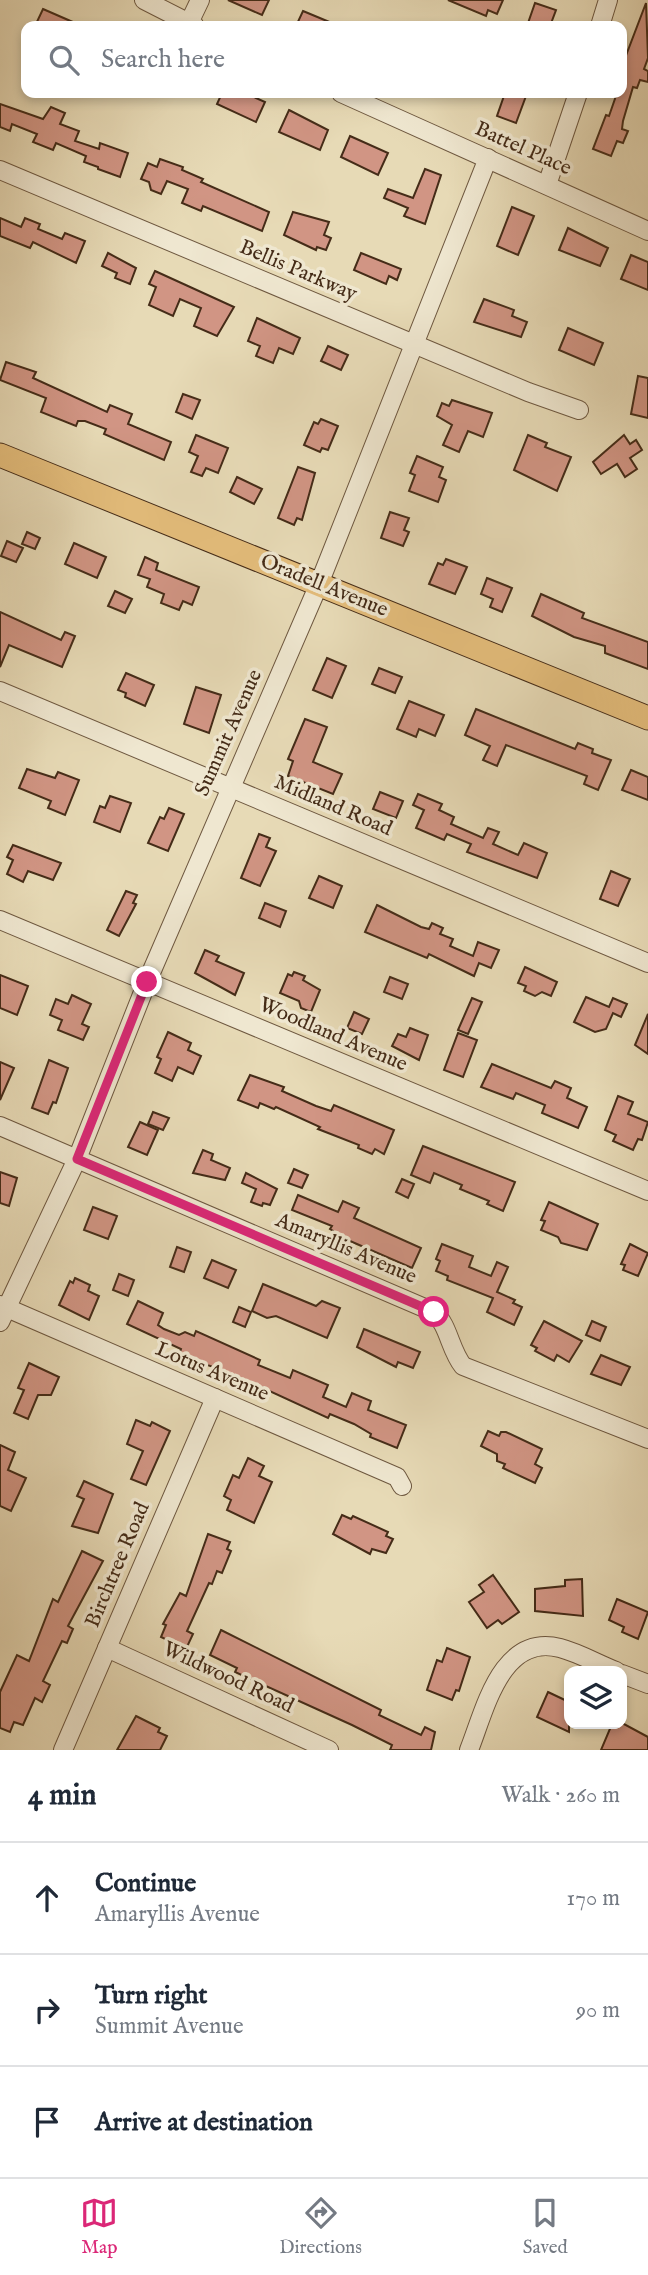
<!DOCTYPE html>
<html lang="en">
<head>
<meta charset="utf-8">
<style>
  body { margin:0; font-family:"IM FELL English",serif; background:#f6f6f7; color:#1f2937 }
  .controls { position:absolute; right:21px; bottom:21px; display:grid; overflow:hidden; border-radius:14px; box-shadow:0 4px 10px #0003 }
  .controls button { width:63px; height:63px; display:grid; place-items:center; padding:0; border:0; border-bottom:2px solid #e0e1e3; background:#fff; color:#1f2937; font:35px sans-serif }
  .stop { position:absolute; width:21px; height:21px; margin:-16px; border:5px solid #db2777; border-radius:50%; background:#fff }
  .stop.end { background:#db2777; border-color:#fff; box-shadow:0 2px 7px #0008 }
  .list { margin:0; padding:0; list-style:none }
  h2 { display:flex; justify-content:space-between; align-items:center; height:91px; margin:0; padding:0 28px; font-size:30px }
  h2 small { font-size:23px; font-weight:400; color:#747a83 }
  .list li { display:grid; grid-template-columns:46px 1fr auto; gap:21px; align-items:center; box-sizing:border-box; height:112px; padding:0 28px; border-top:2px solid #e0e1e3 }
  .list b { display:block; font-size:26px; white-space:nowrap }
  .list p { margin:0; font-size:23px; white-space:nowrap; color:#747a83 }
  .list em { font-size:23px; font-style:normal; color:#747a83 }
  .icon { flex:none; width:38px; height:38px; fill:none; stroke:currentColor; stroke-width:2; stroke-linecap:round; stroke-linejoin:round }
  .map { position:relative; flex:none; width:648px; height:1750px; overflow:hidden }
  .search { position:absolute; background:#fff; box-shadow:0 4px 10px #0003; left:21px; right:21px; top:21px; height:77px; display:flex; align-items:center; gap:18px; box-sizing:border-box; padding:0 24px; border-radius:14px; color:#747a83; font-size:26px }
  .sheet { height:427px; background:#fff }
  nav { display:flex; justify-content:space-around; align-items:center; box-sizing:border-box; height:98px; border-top:2px solid #e0e1e3; background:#fff; font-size:19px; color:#747a83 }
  nav a { display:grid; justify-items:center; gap:4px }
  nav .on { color:#db2777 }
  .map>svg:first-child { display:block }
  .building { fill:#d19584; stroke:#452c18; stroke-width:2 }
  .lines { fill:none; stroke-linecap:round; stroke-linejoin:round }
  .minor-casing { stroke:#6e5840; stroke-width:20 }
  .major-casing { stroke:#452c18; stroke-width:25 }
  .minor { stroke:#efe7d0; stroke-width:18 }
  .major { stroke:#e4bd7b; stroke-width:23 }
  .route { stroke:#db2777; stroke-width:9 }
  .labels { text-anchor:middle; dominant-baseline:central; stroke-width:7; stroke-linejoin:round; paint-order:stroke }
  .street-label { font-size:21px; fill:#452c18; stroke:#efe7d0 }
</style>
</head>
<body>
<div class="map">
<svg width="648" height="1750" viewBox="0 0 648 1750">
  <rect width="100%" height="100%" fill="#e7dab6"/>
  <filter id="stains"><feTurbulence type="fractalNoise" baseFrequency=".00286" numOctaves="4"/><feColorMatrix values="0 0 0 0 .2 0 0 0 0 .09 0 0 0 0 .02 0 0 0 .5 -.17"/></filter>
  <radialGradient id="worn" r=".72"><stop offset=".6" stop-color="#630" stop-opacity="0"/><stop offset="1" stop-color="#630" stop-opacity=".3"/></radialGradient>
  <g class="building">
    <path d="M 228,0 L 269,0 L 262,15 Z"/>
    <path d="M 448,0 L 503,0 L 497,14 L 488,10 L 486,16 Z"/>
    <path d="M 535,3 L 556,10 L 550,26 L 527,26 Z"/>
    <path d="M 646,3 L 648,58 L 644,69 L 648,71 L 648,82 L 640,80 L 637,88 L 633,87 L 623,121 L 622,129 L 628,131 L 623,143 L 617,141 L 611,156 L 593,149 L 606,115 L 609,116 L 617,93 L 622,93 L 622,66 Z"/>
    <path d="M 43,9 L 82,26 L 35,26 Z"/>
    <path d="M 303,11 L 339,26 L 296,26 Z"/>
    <path d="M 222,93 L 245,93 L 265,102 L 256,122 L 217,104 Z"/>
    <path d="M 505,93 L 523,93 L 526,96 L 516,123 L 497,116 Z"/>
    <path d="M 0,104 L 43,119 L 51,107 L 65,113 L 60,124 L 79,131 L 75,141 L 99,149 L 100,143 L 128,153 L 120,177 L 98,169 L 98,167 L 84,162 L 86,156 L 56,143 L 53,150 L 33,142 L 37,134 L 12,124 L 10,131 L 0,127 Z"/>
    <path d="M 289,110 L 328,130 L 320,150 L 279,132 Z"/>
    <path d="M 350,136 L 388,153 L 378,175 L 341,157 Z"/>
    <path d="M 160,159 L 183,167 L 182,170 L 203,179 L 201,182 L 269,212 L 262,231 L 203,206 L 201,211 L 182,203 L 188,189 L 167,181 L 161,194 L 151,190 L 149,182 L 141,179 L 148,163 L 157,167 Z"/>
    <path d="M 425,169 L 441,175 L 425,224 L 404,216 L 408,208 L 384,198 L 388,189 L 413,198 Z"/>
    <path d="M 512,207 L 534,216 L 518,255 L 497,246 Z"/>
    <path d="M 293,212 L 329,222 L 324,235 L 331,238 L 326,250 L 317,247 L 316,250 L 284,235 Z"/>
    <path d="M 0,218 L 21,227 L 25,218 L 40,224 L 38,229 L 62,239 L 65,233 L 85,241 L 76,263 L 33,242 L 30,248 L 0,236 Z"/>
    <path d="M 568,228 L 608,248 L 600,266 L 559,250 Z"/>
    <path d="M 108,253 L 136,268 L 130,284 L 115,278 L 117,273 L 102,266 Z"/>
    <path d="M 361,253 L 401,269 L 397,280 L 389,276 L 386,284 L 354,270 Z"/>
    <path d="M 631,255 L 648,262 L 648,290 L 621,279 Z"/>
    <path d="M 155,271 L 234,307 L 217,336 L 194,326 L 201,308 L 180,299 L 173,316 L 149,305 L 156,287 L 149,284 Z"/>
    <path d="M 484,299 L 514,310 L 512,316 L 527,322 L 521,337 L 474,322 Z"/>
    <path d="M 257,318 L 300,338 L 293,354 L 279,348 L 273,363 L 256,356 L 260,346 L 248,341 Z"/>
    <path d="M 568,328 L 603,343 L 594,365 L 559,350 Z"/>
    <path d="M 328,346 L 348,355 L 341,370 L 321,361 Z"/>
    <path d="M 6,362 L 36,372 L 33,378 L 107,412 L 110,405 L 132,414 L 128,424 L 171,442 L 164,460 L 104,434 L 106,429 L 85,421 L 78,421 L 76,426 L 41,412 L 46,398 L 0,380 Z"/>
    <path d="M 638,376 L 648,378 L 648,418 L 631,414 Z"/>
    <path d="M 183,394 L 200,400 L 192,419 L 176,412 Z"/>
    <path d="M 452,400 L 492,413 L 483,437 L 468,431 L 459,452 L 443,445 L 452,425 L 437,416 L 442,403 L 449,406 Z"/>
    <path d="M 321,419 L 338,426 L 328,450 L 322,448 L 320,452 L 304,445 L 314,422 L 318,424 Z"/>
    <path d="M 196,435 L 228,448 L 218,473 L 206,468 L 202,476 L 191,472 L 198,456 L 189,452 Z"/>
    <path d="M 528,435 L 547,443 L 545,447 L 571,457 L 557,491 L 514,470 Z"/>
    <path d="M 624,435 L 630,444 L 636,440 L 642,450 L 630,458 L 637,469 L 625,477 L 617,464 L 601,474 L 593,462 Z"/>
    <path d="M 417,456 L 443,467 L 439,477 L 446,480 L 438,502 L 409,491 L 415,475 L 410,473 Z"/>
    <path d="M 298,467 L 315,473 L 302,520 L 297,518 L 294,525 L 278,518 Z"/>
    <path d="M 237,477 L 262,489 L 254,504 L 230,492 Z"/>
    <path d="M 390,512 L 409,518 L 404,530 L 409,532 L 403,546 L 381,538 Z"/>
    <path d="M 27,532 L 40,538 L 35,549 L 22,544 Z"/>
    <path d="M 7,541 L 23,548 L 16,562 L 1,556 Z"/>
    <path d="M 74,543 L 106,557 L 97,578 L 65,564 Z"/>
    <path d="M 145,557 L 158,563 L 156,570 L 199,587 L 192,605 L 183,601 L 179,610 L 161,603 L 164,594 L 147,587 L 150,579 L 138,575 Z"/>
    <path d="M 446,559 L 467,567 L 455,594 L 429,584 L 438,563 L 443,565 Z"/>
    <path d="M 487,578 L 512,588 L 502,612 L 490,607 L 493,599 L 481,594 Z"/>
    <path d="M 115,591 L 132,599 L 125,613 L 108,606 Z"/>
    <path d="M 541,594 L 584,613 L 582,618 L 648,642 L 648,669 L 605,653 L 605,646 L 574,637 L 532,616 Z"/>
    <path d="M 0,612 L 61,640 L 65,632 L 75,636 L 62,667 L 9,645 L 0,667 Z"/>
    <path d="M 327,658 L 346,666 L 332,698 L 313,690 Z"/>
    <path d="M 379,668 L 402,677 L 395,693 L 372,684 Z"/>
    <path d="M 126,673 L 154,685 L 145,706 L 125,697 L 126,693 L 118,690 Z"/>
    <path d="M 196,687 L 221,695 L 209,733 L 184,724 Z"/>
    <path d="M 409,701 L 444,715 L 435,736 L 419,729 L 416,737 L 397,729 Z"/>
    <path d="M 476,709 L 575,749 L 578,743 L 593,749 L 592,753 L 611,760 L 598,790 L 584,784 L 587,776 L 506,745 L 497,766 L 483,760 L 490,746 L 465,735 Z"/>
    <path d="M 305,719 L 327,727 L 313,762 L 342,774 L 333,794 L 288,776 L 293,761 L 288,759 Z"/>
    <path d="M 27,769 L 55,778 L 58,772 L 79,780 L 65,815 L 48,808 L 51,801 L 19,788 Z"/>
    <path d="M 631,770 L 648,777 L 648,800 L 622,790 Z"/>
    <path d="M 380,792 L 403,801 L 396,818 L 373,809 Z"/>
    <path d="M 418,794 L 442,804 L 439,810 L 454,817 L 451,824 L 483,838 L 488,828 L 499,832 L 493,844 L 518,855 L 524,843 L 547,853 L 537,878 L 467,852 L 471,844 L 447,834 L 444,840 L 416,828 L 424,810 L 413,805 Z"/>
    <path d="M 110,796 L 131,803 L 120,832 L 94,822 L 100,806 L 105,808 Z"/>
    <path d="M 169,808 L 184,814 L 168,851 L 148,843 L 160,817 L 164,819 Z"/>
    <path d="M 259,834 L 270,838 L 266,847 L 276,851 L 260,886 L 241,878 Z"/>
    <path d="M 13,845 L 61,863 L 53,880 L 28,871 L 23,882 L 7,874 L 13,860 L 7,857 Z"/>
    <path d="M 611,871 L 630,879 L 618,906 L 600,899 Z"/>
    <path d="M 319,876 L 342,886 L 333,908 L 309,898 Z"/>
    <path d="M 126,891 L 137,895 L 133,903 L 136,904 L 119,936 L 107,930 Z"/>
    <path d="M 265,903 L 286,911 L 280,927 L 259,918 Z"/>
    <path d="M 377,905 L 421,927 L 429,929 L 432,923 L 443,928 L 440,934 L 453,939 L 450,946 L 473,956 L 478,942 L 499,950 L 491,968 L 479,963 L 474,976 L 429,954 L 427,958 L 365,932 Z"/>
    <path d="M 205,950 L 219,956 L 216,961 L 244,973 L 235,995 L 195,973 Z"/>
    <path d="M 525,967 L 557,982 L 551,996 L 542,992 L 535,996 L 524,991 L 526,986 L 518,983 Z"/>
    <path d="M 294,972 L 305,976 L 303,980 L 320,990 L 311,1012 L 301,1008 L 299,1001 L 280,993 L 288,974 L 292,976 Z"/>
    <path d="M 0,975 L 28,986 L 17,1015 L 0,1008 Z"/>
    <path d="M 390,977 L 408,984 L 402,999 L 384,992 Z"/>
    <path d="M 72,995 L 91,1004 L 82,1024 L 89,1027 L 83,1040 L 58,1030 L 62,1020 L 50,1015 L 56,999 L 68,1004 Z"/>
    <path d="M 586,997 L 609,1007 L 613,998 L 627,1004 L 621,1017 L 613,1013 L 606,1029 L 595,1032 L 574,1022 Z"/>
    <path d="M 472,998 L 482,1002 L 468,1034 L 458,1030 Z"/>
    <path d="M 354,1012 L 369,1019 L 362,1034 L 347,1028 Z"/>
    <path d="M 648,1014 L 648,1054 L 635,1045 Z"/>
    <path d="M 410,1028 L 428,1035 L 419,1060 L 392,1046 L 398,1034 L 406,1037 Z"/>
    <path d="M 168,1032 L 191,1043 L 188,1050 L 201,1056 L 193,1074 L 178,1067 L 172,1081 L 155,1073 L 161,1059 L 157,1057 Z"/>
    <path d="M 458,1033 L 477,1040 L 463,1077 L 444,1070 Z"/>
    <path d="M 49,1060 L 68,1068 L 56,1103 L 53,1102 L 48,1114 L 32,1108 Z"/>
    <path d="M 0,1062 L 14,1068 L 0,1100 Z"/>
    <path d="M 492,1064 L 551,1088 L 555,1081 L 571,1088 L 567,1098 L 587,1107 L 578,1128 L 542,1113 L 545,1105 L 516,1093 L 513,1099 L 481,1087 Z"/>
    <path d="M 250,1075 L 284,1087 L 282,1091 L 316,1106 L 331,1111 L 334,1105 L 394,1130 L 384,1154 L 375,1149 L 372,1154 L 358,1148 L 359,1145 L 318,1129 L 320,1127 L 276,1107 L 274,1109 L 260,1103 L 258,1108 L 238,1100 Z"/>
    <path d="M 618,1096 L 633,1102 L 628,1114 L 648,1122 L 642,1140 L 638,1139 L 633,1150 L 613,1141 L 616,1135 L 605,1130 Z"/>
    <path d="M 153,1112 L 169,1118 L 163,1130 L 148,1124 Z"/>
    <path d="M 140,1122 L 158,1130 L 147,1155 L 128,1147 Z"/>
    <path d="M 423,1146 L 515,1182 L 503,1211 L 487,1204 L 489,1201 L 460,1189 L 462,1185 L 434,1173 L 430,1183 L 411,1175 Z"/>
    <path d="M 203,1150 L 213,1154 L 211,1160 L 230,1168 L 225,1180 L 193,1173 Z"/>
    <path d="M 294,1169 L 308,1175 L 302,1188 L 288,1183 Z"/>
    <path d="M 0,1172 L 17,1178 L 9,1206 L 0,1203 Z"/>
    <path d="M 246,1173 L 277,1189 L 270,1205 L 263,1203 L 262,1206 L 251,1202 L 256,1189 L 242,1183 Z"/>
    <path d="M 402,1179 L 414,1184 L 408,1198 L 396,1192 Z"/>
    <path d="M 298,1195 L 338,1212 L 343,1201 L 359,1208 L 354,1218 L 421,1248 L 412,1268 L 350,1241 L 330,1229 L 332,1226 L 292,1210 Z"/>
    <path d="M 549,1202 L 598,1224 L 587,1250 L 561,1243 L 558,1237 L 541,1230 L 545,1221 L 541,1220 Z"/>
    <path d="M 93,1207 L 117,1216 L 108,1239 L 84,1230 Z"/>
    <path d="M 442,1244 L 473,1256 L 469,1267 L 491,1276 L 497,1262 L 508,1267 L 497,1292 L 515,1300 L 513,1303 L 522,1307 L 514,1325 L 487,1312 L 493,1298 L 447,1280 L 448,1276 L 436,1271 L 440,1261 L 436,1259 Z"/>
    <path d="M 630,1244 L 648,1253 L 638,1276 L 623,1270 L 625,1265 L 621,1264 Z"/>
    <path d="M 177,1247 L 191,1252 L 184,1272 L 170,1267 Z"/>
    <path d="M 212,1260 L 236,1270 L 228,1288 L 204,1278 Z"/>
    <path d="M 119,1274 L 134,1280 L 128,1296 L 113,1290 Z"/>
    <path d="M 75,1278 L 90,1285 L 88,1291 L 99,1296 L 89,1320 L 59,1305 L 70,1281 L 73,1283 Z"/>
    <path d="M 263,1284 L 316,1306 L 322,1301 L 340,1308 L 327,1338 L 276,1316 L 267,1318 L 252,1311 Z"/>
    <path d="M 138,1301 L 163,1313 L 158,1325 L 164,1329 L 179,1335 L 185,1332 L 194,1336 L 196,1331 L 260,1360 L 258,1365 L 290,1378 L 293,1370 L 328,1385 L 323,1397 L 346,1407 L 352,1393 L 371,1401 L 368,1410 L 406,1425 L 397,1448 L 370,1437 L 371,1434 L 354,1424 L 330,1414 L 328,1418 L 252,1383 L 251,1386 L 218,1372 L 219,1369 L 179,1355 L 181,1349 L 127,1324 Z"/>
    <path d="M 239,1307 L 251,1312 L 245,1327 L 233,1322 Z"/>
    <path d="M 544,1321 L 582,1341 L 569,1362 L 557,1355 L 554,1361 L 535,1351 L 537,1348 L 531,1345 Z"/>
    <path d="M 592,1321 L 606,1327 L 600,1341 L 586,1335 Z"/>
    <path d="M 364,1329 L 420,1352 L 413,1368 L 398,1362 L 396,1367 L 357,1347 Z"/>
    <path d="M 601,1355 L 630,1367 L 621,1385 L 591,1374 Z"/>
    <path d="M 29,1363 L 59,1377 L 51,1395 L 38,1395 L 28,1419 L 14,1413 L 24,1390 L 18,1388 Z"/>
    <path d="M 136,1420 L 150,1426 L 152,1422 L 170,1431 L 146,1485 L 131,1479 L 143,1451 L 127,1444 Z"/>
    <path d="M 488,1431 L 499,1436 L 501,1432 L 506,1432 L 542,1449 L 535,1464 L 542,1468 L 535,1483 L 503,1468 L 505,1464 L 497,1461 L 497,1454 L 481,1446 Z"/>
    <path d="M 0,1445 L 15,1452 L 8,1470 L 26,1478 L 11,1511 L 0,1506 Z"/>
    <path d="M 248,1458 L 264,1466 L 259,1476 L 272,1482 L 254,1523 L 227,1510 L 231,1500 L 224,1496 L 233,1475 L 239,1478 Z"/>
    <path d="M 84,1481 L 113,1494 L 98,1533 L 72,1526 L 84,1499 L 77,1496 Z"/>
    <path d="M 342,1515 L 351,1519 L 353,1516 L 388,1532 L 386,1536 L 393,1539 L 386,1553 L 372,1549 L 370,1554 L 333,1534 Z"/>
    <path d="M 208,1534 L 230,1542 L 227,1549 L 231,1551 L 222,1573 L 217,1571 L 212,1584 L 209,1583 L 187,1631 L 193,1634 L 186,1649 L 161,1637 L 166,1625 L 163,1624 L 180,1593 L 186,1596 Z"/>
    <path d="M 82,1551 L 103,1561 L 68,1626 L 73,1629 L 67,1643 L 62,1641 L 43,1681 L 50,1685 L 42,1702 L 35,1698 L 23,1725 L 14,1722 L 10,1732 L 0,1728 L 0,1692 L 17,1655 L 29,1661 L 53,1599 L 58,1602 Z"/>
    <path d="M 493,1575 L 519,1612 L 502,1624 L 498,1620 L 487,1628 L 469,1602 L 484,1592 L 479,1585 Z"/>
    <path d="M 582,1579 L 583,1616 L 535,1611 L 535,1589 L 565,1586 L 565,1580 Z"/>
    <path d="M 617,1599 L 648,1612 L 638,1639 L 622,1632 L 624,1627 L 609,1620 Z"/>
    <path d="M 221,1630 L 381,1710 L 379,1715 L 421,1735 L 425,1727 L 435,1732 L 431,1750 L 390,1750 L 392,1745 L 352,1725 L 235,1672 L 237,1668 L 210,1655 Z"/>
    <path d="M 447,1648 L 470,1657 L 459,1691 L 456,1690 L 452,1700 L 427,1690 L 437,1660 L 442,1662 Z"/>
    <path d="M 548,1692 L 569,1702 L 569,1732 L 537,1717 Z"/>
    <path d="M 136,1716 L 160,1728 L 158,1732 L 167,1736 L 160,1750 L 117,1750 Z"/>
    <path d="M 612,1724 L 624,1724 L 648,1737 L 648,1750 L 601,1750 Z"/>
  </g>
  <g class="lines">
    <g class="minor-casing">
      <g id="minor">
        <path d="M 144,0 L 195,26"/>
        <path d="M 189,23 L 200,0"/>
        <path d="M 600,26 L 608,0"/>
        <path d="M 341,93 L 648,231"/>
        <path d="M 0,170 L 528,392 L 579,410"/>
        <path d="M 547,185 L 578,93"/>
        <path d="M 0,691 L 648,963"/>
        <path d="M 0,920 L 648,1191"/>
        <path d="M 0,1126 L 434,1312 C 449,1326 450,1350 463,1366 L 648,1439"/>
        <path d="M 0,1305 L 397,1477 L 402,1486"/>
        <path d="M 0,1322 L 77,1159 L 147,982 L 319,584 L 488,158"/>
        <path d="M 107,1648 L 329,1750"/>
        <path d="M 622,1674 L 648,1684"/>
        <path d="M 63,1750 L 215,1398"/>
        <path d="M 469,1750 C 485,1710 501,1633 560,1648 C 579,1653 598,1664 616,1671"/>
      </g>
    </g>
    <g class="major-casing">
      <path id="major" d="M 0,455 L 648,718"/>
    </g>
    <use href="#minor" class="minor"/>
    <use href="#major" class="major"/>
  </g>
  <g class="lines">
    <path class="route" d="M 147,982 L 77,1159 L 434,1312"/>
  </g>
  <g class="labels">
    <g class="street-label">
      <text transform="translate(523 149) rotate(24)">Battel Place</text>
      <text transform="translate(298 271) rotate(23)">Bellis Parkway</text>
      <text transform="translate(324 586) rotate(22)">Oradell Avenue</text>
      <text transform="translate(229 733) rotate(-66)">Summit Avenue</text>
      <text transform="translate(333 806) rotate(23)">Midland Road</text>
      <text transform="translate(333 1035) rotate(23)">Woodland Avenue</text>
      <text transform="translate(346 1249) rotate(23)">Amaryllis Avenue</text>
      <text transform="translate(212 1372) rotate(23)">Lotus Avenue</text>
      <text transform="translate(118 1565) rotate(-67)">Birchtree Road</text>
      <text transform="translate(228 1678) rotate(25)">Wildwood Road</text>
    </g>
  </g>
  <rect width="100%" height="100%" filter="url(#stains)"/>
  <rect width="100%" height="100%" fill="url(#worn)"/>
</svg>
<div class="controls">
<button><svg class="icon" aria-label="layers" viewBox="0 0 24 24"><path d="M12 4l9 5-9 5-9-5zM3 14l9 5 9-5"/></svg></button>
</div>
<div class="stop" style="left:434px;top:1312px"></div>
<div class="stop end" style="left:147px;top:982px"></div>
<div class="search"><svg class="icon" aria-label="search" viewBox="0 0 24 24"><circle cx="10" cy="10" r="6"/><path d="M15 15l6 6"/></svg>Search here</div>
</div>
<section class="sheet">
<h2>4 min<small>Walk · 260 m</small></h2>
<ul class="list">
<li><svg class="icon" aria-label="ahead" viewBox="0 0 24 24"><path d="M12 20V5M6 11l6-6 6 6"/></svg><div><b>Continue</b><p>Amaryllis Avenue</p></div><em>170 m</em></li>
<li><svg class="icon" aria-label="right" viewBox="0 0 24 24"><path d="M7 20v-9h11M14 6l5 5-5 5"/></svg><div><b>Turn right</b><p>Summit Avenue</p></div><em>90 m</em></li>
<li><svg class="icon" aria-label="arrive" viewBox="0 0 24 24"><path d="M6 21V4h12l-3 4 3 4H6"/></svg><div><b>Arrive at destination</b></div></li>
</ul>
</section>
<nav>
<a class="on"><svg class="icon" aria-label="map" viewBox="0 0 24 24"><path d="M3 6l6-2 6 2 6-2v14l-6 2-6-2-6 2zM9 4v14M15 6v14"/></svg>Map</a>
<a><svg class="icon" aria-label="directions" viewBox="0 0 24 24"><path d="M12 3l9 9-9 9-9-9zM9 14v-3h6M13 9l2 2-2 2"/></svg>Directions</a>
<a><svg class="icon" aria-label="saved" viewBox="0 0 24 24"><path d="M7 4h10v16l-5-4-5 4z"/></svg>Saved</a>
</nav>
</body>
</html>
